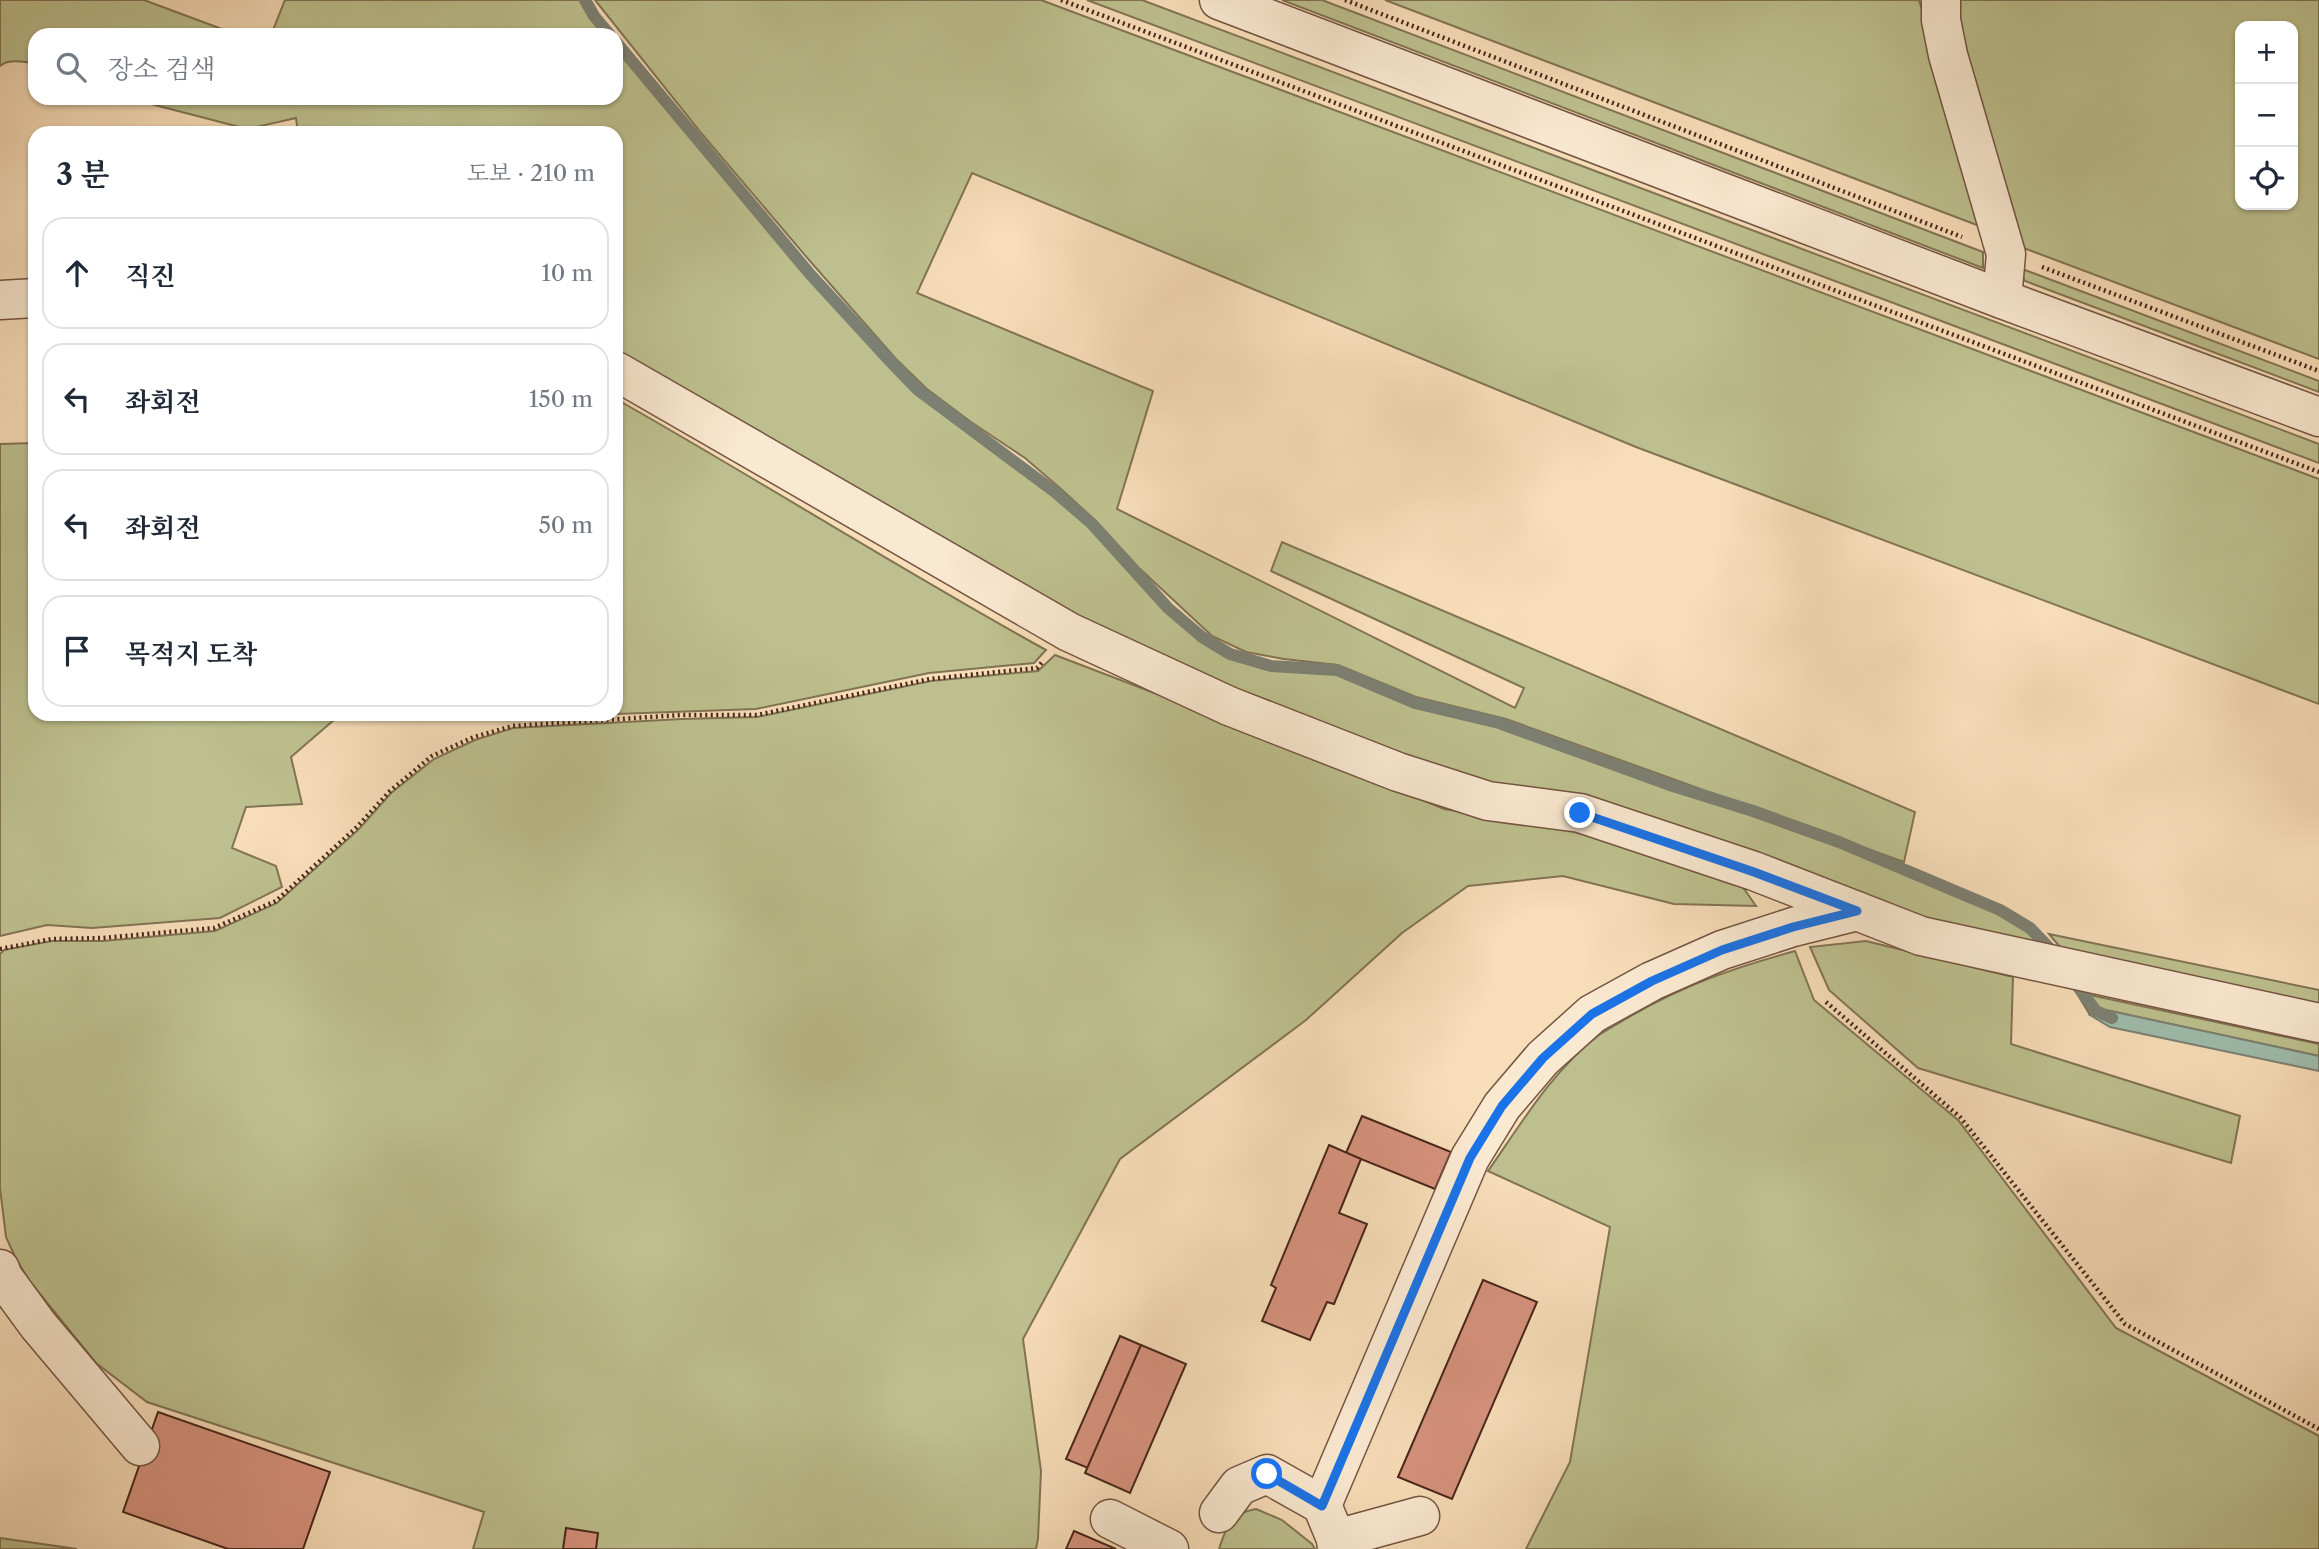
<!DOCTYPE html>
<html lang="ko">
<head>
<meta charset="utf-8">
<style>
  body { margin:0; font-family:"Libre Caslon Text","Noto Serif KR",serif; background:#f2f2f3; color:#1f2937 }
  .controls { position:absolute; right:21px; top:21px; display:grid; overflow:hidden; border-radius:14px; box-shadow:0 2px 5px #0004 }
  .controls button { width:63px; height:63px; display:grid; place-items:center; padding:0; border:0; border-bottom:2px solid #e0e1e3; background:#fff; color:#1f2937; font:35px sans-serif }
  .stop { position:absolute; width:21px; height:21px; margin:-16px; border:5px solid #1a73e8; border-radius:50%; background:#fff }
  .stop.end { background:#1a73e8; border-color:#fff; box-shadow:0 2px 7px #0008 }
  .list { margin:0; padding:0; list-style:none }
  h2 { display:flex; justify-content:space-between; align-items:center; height:91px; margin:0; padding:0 28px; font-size:30px }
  h2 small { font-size:23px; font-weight:400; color:#747a83 }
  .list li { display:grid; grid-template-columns:46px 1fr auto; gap:21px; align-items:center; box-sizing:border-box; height:112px; margin:0 14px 14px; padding:0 14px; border:2px solid #e0e1e3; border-radius:21px }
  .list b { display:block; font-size:26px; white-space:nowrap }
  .list em { font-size:23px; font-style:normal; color:#747a83 }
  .icon { flex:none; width:38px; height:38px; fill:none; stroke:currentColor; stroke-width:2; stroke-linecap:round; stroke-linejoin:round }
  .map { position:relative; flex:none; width:2319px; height:1549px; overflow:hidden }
  .search { position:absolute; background:#fff; box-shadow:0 2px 5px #0004; left:28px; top:28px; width:595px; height:77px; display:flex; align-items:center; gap:18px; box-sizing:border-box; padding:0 24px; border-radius:21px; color:#747a83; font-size:26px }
  .panel { position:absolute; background:#fff; box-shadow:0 2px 5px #0004; left:28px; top:126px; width:595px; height:595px; border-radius:21px }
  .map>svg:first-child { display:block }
  .green { fill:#bdc08e; stroke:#827354; stroke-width:2; fill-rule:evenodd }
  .water { fill:#9ebcac; stroke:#7c8072; stroke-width:2 }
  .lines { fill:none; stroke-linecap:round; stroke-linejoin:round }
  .stream { stroke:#7c8072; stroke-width:12 }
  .building { fill:#d6927d; stroke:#48261a; stroke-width:2 }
  .minor-casing { stroke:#745442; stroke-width:41 }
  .path { stroke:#48261a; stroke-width:4.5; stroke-dasharray:2 3.5; stroke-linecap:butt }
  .minor { stroke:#fae9d1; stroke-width:38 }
  .route { stroke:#1a73e8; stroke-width:9 }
</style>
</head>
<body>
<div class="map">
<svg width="2319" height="1549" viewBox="0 0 2319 1549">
  <rect width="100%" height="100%" fill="#f7ddb8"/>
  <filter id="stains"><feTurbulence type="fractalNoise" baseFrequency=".00286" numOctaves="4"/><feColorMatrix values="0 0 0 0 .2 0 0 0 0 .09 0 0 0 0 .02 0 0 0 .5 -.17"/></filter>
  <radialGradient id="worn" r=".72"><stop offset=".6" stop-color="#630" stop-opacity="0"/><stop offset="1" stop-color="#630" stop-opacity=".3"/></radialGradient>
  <g class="green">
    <path d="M 0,0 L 144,0 L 238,35 L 35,35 L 35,63 C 24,62 9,58 0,66 Z"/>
    <path d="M 285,0 L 582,0 L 592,17 L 607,35 L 271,35 Z"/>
    <path d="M 595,0 L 1041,0 L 2319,479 L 2319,704 L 1636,447 L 972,173 L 917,293 L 1153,391 L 1117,509 L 1515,708 L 1524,688 L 1271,571 L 1282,542 L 1915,812 L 1904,862 L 1506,719 L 1416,697 L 1338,665 L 1284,659 L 1246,652 L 1212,636 L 1138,567 L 1097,522 L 1061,489 L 1025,458 L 971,422 L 927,389 L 896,359 L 809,260 L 702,134 Z"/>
    <path d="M 1087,0 L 1142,0 L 2319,444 L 2319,463 Z"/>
    <path d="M 1282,0 L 1322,0 L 1983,252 L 1983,268 Z"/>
    <path d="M 1385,0 L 1919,0 L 1990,230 Z"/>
    <path d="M 1957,0 L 2319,0 L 2319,359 L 2021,247 L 1979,129 ZM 2240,26 L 2293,26 L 2293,205 L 2240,205 Z"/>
    <path d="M 616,46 L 808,276 L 885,361 L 916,392 L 959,425 L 1009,459 L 1090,525 L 1166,610 L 1200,639 L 1229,656 L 1270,668 L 1337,673 L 1413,706 L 1499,725 L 1672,789 L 1753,814 L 1838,845 L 1998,912 L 2028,930 L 2055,958 L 1436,771 L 1133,652 L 616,363 L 616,133 L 298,133 L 296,118 L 247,129 L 128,98 L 616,98 Z"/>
    <path d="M 2017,267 L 2319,381 L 2319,392 L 2025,281 Z"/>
    <path d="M 616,399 C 761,481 901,570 1046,650 L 1034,663 L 929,673 L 756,709 L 616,714 Z"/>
    <path d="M 35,443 L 35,714 L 332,714 L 335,719 L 291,757 L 302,804 L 246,807 L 232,848 L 276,866 L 282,887 L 220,918 L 92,928 L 47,925 L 0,936 L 0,444 Z"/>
    <path d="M 1055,655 L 1285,743 L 1444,809 L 1619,837 L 1733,873 L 1756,906 L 1674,904 L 1563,876 L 1468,886 L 1402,933 L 1306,1020 L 1120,1159 L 1023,1339 L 1041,1471 L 1038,1539 L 1036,1549 L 473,1549 L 484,1512 L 147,1402 L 96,1363 L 31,1283 L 16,1259 L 6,1237 L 0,1188 L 0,954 L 4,950 L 52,941 L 103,941 L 215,931 L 277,903 L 359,829 L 391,793 L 434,759 L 475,740 L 513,728 L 682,719 L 757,717 L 931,681 L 1038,671 Z"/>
    <path d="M 520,714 L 610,714 L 512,720 Z"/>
    <path d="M 2049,934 L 2319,990 L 2319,1012 L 2071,960 Z"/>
    <path d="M 1866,941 L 2013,977 L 2011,1044 L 2240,1116 L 2231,1163 L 1918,1068 L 1829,990 L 1810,947 Z"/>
    <path d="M 1795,951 L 1814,1000 L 1958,1120 L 2116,1328 L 2319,1436 L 2319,1549 L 1526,1549 L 1570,1462 L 1610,1227 L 1488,1171 C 1521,1124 1552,1071 1599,1035 C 1609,1028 1621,1022 1631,1016 C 1684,985 1736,967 1795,951 Z"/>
    <path d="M 2076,992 L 2319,1044 L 2319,1056 L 2106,1010 L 2090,1015 Z"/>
    <path d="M 1256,1509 L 1282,1520 L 1312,1544 L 1315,1549 L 1219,1549 C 1226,1527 1231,1513 1256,1509 Z"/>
    <path d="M 0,1538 L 77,1549 L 0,1549 Z"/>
  </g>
  <path class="water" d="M 2106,1010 L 2319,1056 L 2319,1071 L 2110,1027 L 2090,1015 Z"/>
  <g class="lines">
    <g class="stream">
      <path d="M 585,0 L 594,16 L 610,35"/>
      <path d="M 616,42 L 810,274 L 888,359 L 918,390 L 1055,492 L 1091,523 L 1168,608 L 1202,637 L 1230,654 L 1271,666 L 1337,670 L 1415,703 L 1499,723 L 1673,786 L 1753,811 L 1839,842 L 2000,910 L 2030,928 L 2055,954"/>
      <path d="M 2075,983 L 2096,1011 L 2112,1018"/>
    </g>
  </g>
  <g class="building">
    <path d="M 1362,1116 L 1451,1152 L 1435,1189 L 1346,1153 Z"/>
    <path d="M 1329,1145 L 1361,1159 L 1339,1213 L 1367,1224 L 1334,1304 L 1327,1302 L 1310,1340 L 1262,1321 L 1276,1288 L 1271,1285 Z"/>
    <path d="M 1483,1280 L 1537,1302 L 1452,1499 L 1398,1477 Z"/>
    <path d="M 1120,1336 L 1141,1345 L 1088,1468 L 1066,1459 Z"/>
    <path d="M 1141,1345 L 1186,1364 L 1130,1493 L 1085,1473 Z"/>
    <path d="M 158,1412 L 330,1472 L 303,1549 L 228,1549 L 123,1512 Z"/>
    <path d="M 566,1528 L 598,1533 L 596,1549 L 563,1549 Z"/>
    <path d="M 1074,1531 L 1116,1549 L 1066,1549 Z"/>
  </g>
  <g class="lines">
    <g class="minor-casing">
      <g id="minor">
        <path d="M 1219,0 L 2002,299 L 2319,417"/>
        <path d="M 1941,0 L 1941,20 L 1948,55 L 2006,254 L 2002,299"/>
        <path d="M 0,300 L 35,298"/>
        <path d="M 616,371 L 1069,632 L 1229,706 L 1398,772 L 1488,801 L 1580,813 L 1754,871 L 1921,936 L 2319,1023"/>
        <path d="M 0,1269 L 3,1277 L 38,1325 L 140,1446"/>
        <path d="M 1322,1505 L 1470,1158 L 1502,1106 L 1543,1058 L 1592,1014 L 1652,981 L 1722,950 L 1793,927 L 1857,911"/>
        <path d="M 1219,1513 L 1239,1486 L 1267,1474 L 1322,1505 L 1336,1539 L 1337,1549"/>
        <path d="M 1110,1519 L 1169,1549"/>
        <path d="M 1336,1539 L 1420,1516"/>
      </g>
    </g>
    <g class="path">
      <path d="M 1061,0 L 2319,472"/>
      <path d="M 1345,0 L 1962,237"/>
      <path d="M 2042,267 L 2319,371"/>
      <path d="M 0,949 L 52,939 L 103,938 L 214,928 L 276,901 L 357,827 L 390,791 L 432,756 L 474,737 L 513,726 L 681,715 L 757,715 L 930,679 L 1037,668 L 1044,660"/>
      <path d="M 1826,1002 L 1960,1117 L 2125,1324 L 2319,1429"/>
    </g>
    <use href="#minor" class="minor"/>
  </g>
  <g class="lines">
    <path class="route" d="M 1267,1474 L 1322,1506 L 1470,1158 L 1502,1106 L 1543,1058 L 1592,1014 L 1652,981 L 1722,950 L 1793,927 L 1857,911 L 1754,872 L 1580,813"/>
  </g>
  <rect width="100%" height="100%" filter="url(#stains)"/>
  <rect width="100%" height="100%" fill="url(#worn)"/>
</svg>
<div class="controls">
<button>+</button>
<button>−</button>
<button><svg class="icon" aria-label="locate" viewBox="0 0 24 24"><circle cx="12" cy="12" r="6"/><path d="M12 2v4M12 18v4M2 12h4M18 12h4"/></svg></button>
</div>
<div class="stop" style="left:1267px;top:1474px"></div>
<div class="stop end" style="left:1580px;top:813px"></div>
<div class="search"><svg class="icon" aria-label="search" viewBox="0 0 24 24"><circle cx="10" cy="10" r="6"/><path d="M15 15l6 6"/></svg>장소 검색</div>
<section class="panel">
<h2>3 분<small>도보 · 210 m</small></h2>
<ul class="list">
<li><svg class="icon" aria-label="ahead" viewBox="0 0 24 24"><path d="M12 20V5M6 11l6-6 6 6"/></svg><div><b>직진</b></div><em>10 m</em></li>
<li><svg class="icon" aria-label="left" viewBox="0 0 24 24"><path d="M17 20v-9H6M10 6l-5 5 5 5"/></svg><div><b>좌회전</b></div><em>150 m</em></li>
<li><svg class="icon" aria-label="left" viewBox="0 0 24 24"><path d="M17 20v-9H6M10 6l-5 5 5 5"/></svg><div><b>좌회전</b></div><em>50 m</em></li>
<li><svg class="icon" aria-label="arrive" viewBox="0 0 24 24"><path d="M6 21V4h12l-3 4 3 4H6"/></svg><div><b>목적지 도착</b></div></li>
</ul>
</section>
</div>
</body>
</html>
